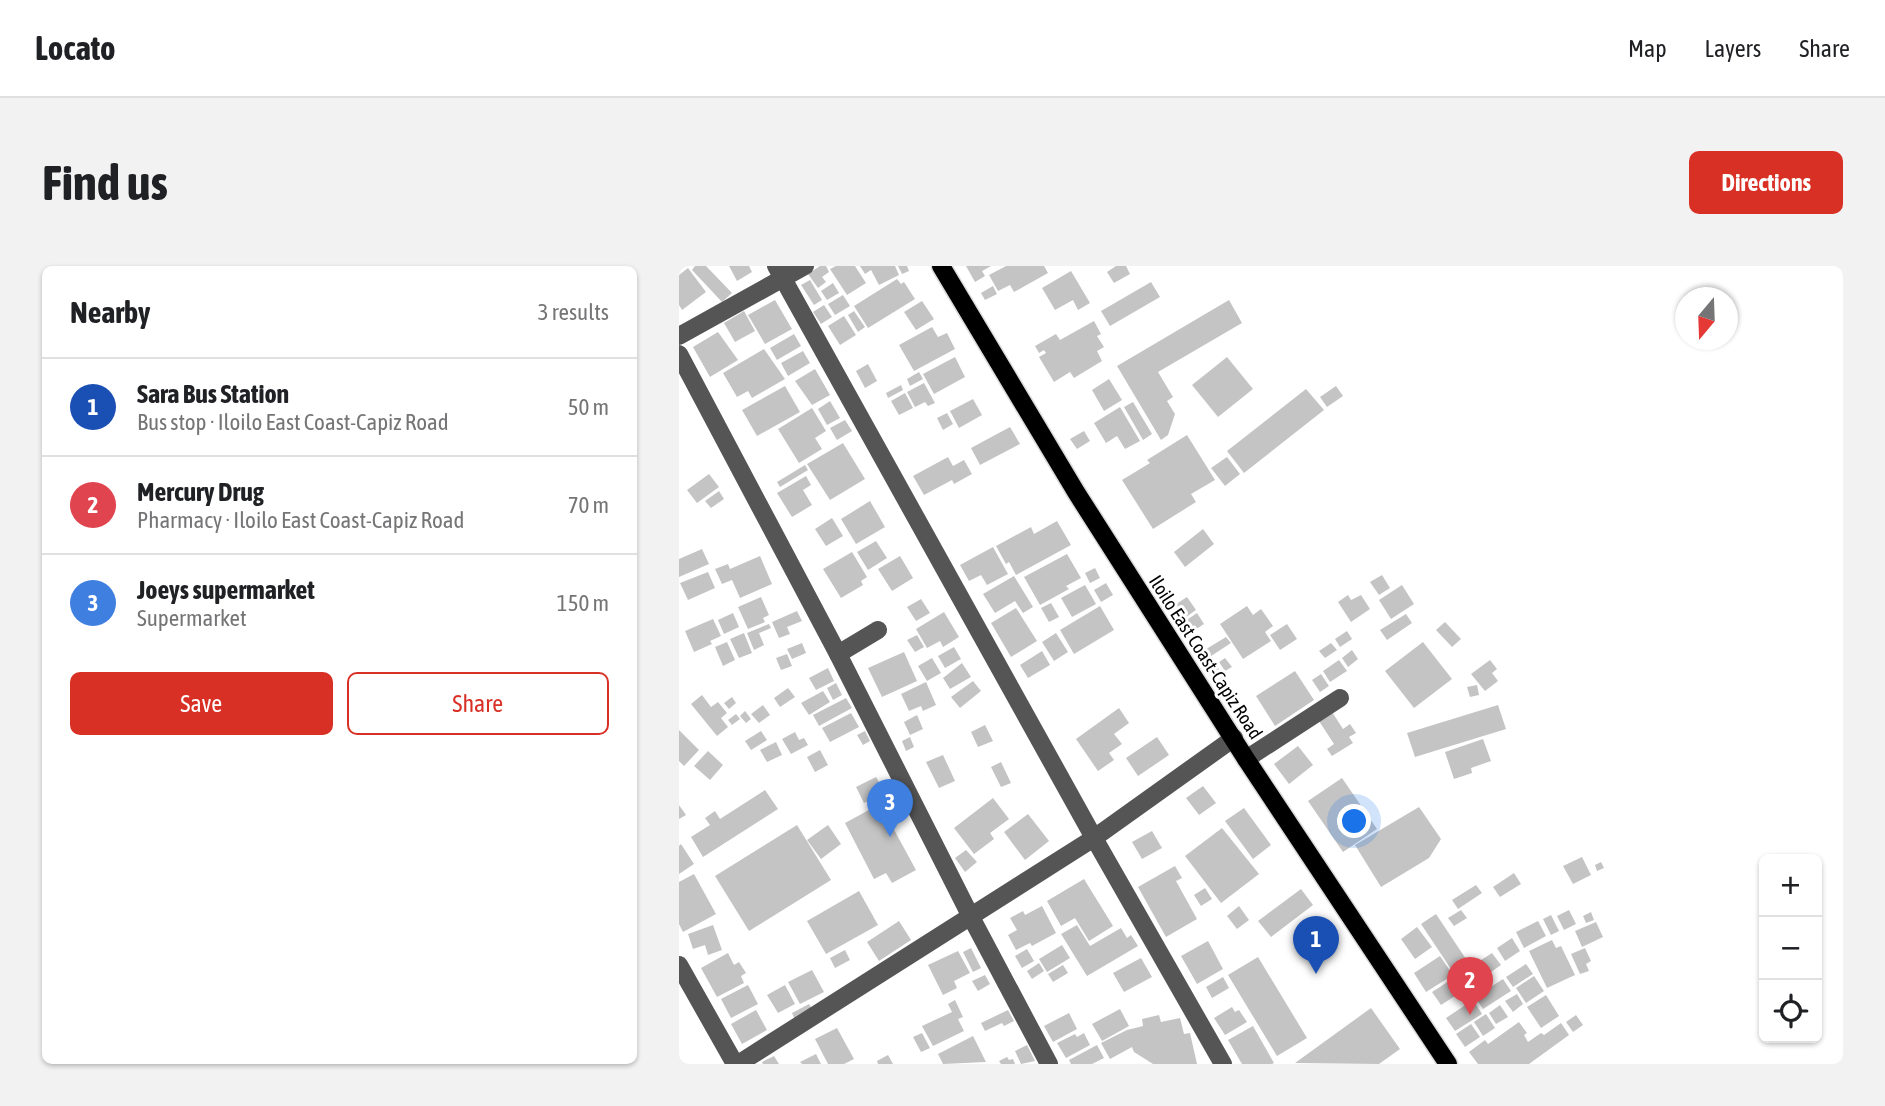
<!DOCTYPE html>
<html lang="en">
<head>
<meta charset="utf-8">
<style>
  body { margin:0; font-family:"Asap Condensed",sans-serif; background:#f2f2f2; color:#202124 }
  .controls { position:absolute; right:21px; bottom:21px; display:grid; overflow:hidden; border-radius:10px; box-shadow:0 2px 5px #0004 }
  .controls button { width:63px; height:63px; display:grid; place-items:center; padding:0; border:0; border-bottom:2px solid #e0e0e0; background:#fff; color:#202124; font:35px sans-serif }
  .compass { position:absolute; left:996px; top:21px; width:63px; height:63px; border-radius:50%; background:#fff; box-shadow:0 2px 5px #0004; rotate:199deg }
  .you { position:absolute; left:676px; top:556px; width:24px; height:24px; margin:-18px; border:5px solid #fff; border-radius:50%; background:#1a73e8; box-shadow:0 0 0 10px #1a73e833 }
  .badge { display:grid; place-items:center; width:46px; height:46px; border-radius:50%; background:#d93025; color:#fff; font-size:23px; font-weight:700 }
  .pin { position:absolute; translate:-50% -58px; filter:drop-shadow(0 2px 4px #0008) }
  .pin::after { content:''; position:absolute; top:37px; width:24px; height:21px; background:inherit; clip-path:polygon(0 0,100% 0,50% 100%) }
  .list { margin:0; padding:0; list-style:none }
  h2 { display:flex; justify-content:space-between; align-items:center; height:91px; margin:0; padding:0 28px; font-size:30px }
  h2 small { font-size:23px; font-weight:400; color:#757577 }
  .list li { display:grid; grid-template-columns:46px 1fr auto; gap:21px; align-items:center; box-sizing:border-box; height:98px; padding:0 28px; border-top:2px solid #e0e0e0 }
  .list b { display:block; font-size:26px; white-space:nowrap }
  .list p { margin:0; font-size:23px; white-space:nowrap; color:#757577 }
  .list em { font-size:23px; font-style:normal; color:#757577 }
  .actions { display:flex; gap:14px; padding:21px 28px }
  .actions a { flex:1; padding:16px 0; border:2px solid #d93025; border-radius:10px; text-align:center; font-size:24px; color:#d93025 }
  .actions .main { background:#d93025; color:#fff }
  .icon { flex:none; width:38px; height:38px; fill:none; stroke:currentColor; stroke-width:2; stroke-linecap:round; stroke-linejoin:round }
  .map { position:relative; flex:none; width:1164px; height:798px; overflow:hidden; border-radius:10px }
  header { display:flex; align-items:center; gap:42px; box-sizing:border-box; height:98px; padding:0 35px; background:#fff; border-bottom:2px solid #e0e0e0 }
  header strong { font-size:33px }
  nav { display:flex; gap:38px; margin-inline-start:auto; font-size:24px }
  .intro { display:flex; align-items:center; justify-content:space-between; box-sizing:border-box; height:168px; padding:0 42px }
  h1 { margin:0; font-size:49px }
  .button { padding:18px 32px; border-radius:10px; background:#d93025; color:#fff; font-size:24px; font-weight:700 }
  main { display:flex; gap:42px; padding:0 42px }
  aside { flex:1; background:#fff; border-radius:10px; box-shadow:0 2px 5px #0004 }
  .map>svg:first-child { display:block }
  .building { fill:#c4c4c4 }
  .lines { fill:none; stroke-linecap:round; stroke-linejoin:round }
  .major-casing { stroke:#dbdbdb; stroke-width:21 }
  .minor { stroke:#555; stroke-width:18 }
  .major { stroke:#000; stroke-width:18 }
  .labels { text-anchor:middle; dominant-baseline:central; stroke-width:6; stroke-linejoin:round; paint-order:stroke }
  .street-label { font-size:19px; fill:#000; stroke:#fff }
</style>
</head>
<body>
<header>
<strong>Locato</strong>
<nav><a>Map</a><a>Layers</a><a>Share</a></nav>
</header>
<div class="intro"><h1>Find us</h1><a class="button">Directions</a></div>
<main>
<aside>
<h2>Nearby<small>3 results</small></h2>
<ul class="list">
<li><span class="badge" style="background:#1a4fb4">1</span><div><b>Sara Bus Station</b><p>Bus stop · Iloilo East Coast-Capiz Road</p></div><em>50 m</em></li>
<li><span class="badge" style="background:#e0444e">2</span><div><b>Mercury Drug</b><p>Pharmacy · Iloilo East Coast-Capiz Road</p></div><em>70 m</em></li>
<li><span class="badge" style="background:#3f7fe0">3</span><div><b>Joeys supermarket</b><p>Supermarket</p></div><em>150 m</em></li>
</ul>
<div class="actions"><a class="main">Save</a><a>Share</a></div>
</aside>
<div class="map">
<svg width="1164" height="798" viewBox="0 0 1164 798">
  <rect width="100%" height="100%" fill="#fff"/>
  <g class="building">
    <path d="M 16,0 L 27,0 L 53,27 L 43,36 L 13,4 Z"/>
    <path d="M 50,0 L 70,0 L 73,6 L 58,15 Z"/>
    <path d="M 141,0 L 147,0 L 150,6 L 143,11 L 147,16 L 139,22 L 129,8 Z"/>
    <path d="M 157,0 L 176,0 L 187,17 L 168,29 L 151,3 Z"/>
    <path d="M 181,0 L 216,0 L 220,9 L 200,19 L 192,4 L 186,8 Z"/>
    <path d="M 219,0 L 228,0 L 230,5 L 223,8 Z"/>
    <path d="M 287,0 L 312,0 L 303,5 L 306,10 L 296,16 Z"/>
    <path d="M 327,0 L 365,0 L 369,7 L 335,26 L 331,19 L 319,25 L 310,9 Z"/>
    <path d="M 437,0 L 447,0 L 451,8 L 435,17 L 428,6 Z"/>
    <path d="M 9,2 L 27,26 L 3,44 L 0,39 L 0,9 Z"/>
    <path d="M 392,5 L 411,37 L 399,44 L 394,34 L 376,44 L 363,22 Z"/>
    <path d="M 218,13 L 222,18 L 225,16 L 236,33 L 189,62 L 175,40 Z"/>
    <path d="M 131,14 L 143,34 L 135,39 L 122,19 Z"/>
    <path d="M 472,16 L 481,31 L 431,60 L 422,45 Z"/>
    <path d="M 154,17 L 160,27 L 148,34 L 142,25 Z"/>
    <path d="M 314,20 L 318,28 L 306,34 L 302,27 Z"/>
    <path d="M 164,29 L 171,40 L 156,49 L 149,38 Z"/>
    <path d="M 96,34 L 113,63 L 86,78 L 69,49 Z"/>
    <path d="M 550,34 L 563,57 L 479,106 L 494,131 L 488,135 L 496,148 L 489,169 L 482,174 L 438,100 Z"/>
    <path d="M 243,35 L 255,53 L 237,64 L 225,46 Z"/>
    <path d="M 145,39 L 153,51 L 142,58 L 134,46 Z"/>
    <path d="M 65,45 L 76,65 L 56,76 L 45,57 Z"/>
    <path d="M 175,45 L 186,61 L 179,66 L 169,49 Z"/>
    <path d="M 165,50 L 177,69 L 161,79 L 149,60 Z"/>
    <path d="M 415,55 L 422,68 L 418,70 L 425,81 L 418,85 L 423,95 L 395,112 L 391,106 L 375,116 L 360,91 L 367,87 L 365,84 L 360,87 L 356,80 L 377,68 L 381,74 Z"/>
    <path d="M 253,61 L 259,71 L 268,67 L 276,83 L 235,105 L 220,79 Z"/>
    <path d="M 39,66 L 59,94 L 31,111 L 14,81 Z"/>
    <path d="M 115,68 L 122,80 L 98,94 L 91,82 Z"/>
    <path d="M 85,83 L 106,113 L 73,132 L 69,125 L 58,131 L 44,107 Z"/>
    <path d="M 124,85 L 131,97 L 109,110 L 102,97 Z"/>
    <path d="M 276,91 L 286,111 L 255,128 L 244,108 Z"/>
    <path d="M 548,91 L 574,123 L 539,151 L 513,119 Z"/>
    <path d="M 189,98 L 198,115 L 186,122 L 177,105 Z"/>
    <path d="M 136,103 L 151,129 L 133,139 L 116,115 Z"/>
    <path d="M 240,106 L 244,113 L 231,120 L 228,113 Z"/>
    <path d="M 430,113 L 443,134 L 425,145 L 413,124 Z"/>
    <path d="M 245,117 L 256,137 L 249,140 L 246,136 L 236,141 L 228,126 Z"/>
    <path d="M 222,119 L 224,124 L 209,132 L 207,127 Z"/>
    <path d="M 106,120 L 121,146 L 78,170 L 63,144 Z"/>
    <path d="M 657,120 L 664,130 L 648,141 L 641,131 Z"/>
    <path d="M 627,123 L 645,144 L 565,207 L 548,185 Z"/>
    <path d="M 226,127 L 234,142 L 220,149 L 212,135 Z"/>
    <path d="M 294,133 L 303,149 L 280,162 L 271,145 Z"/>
    <path d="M 151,135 L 161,152 L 148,159 L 139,143 Z"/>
    <path d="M 454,136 L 473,168 L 464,174 L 445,141 Z"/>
    <path d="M 441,141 L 461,175 L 446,183 L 438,170 L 427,177 L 415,157 Z"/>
    <path d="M 133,142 L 147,165 L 136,172 L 143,183 L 120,197 L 99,163 Z"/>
    <path d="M 268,147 L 274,158 L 264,164 L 258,152 Z"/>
    <path d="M 166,154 L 173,165 L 158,174 L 151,162 Z"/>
    <path d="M 331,161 L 341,178 L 301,199 L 292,182 Z"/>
    <path d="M 405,165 L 411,175 L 398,183 L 391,173 Z"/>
    <path d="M 508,169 L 536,214 L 512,228 L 517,236 L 474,263 L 443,214 L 471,197 L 468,194 Z"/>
    <path d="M 164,177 L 186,213 L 151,234 L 128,198 Z"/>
    <path d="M 269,191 L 274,200 L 285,194 L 293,208 L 275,218 L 273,214 L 245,229 L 234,210 Z"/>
    <path d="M 548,191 L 561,208 L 546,220 L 532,202 Z"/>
    <path d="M 126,199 L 129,204 L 101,221 L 98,216 Z"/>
    <path d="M 30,208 L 40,221 L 18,237 L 8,224 Z"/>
    <path d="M 127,210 L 132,219 L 124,224 L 133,239 L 113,251 L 98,227 Z"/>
    <path d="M 40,225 L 45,233 L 32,242 L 26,235 Z"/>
    <path d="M 191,235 L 206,261 L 177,278 L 162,253 Z"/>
    <path d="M 153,252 L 164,270 L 147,280 L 136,263 Z"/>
    <path d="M 378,255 L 392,279 L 337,309 L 330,296 L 327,298 L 317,280 L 352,261 L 355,268 Z"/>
    <path d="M 524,263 L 535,278 L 506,301 L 495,286 Z"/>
    <path d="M 197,275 L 208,292 L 189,304 L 178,286 Z"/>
    <path d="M 314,281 L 329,308 L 308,319 L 302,309 L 290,315 L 281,299 Z"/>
    <path d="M 23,283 L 30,298 L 0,311 L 0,293 Z"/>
    <path d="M 173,286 L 188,311 L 182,315 L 184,319 L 162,332 L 144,303 Z"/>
    <path d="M 388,288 L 402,312 L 387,320 L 390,323 L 361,339 L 345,311 Z"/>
    <path d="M 81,290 L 93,318 L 61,332 L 53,314 L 43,318 L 36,303 L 49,298 L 51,303 Z"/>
    <path d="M 221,290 L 234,312 L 213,325 L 199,303 Z"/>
    <path d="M 416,302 L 421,312 L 411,317 L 406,307 Z"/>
    <path d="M 29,306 L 36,322 L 9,334 L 1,317 Z"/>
    <path d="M 703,309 L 711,322 L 700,329 L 691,316 Z"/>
    <path d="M 335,310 L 354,341 L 344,347 L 336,335 L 316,347 L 304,328 Z"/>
    <path d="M 427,317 L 434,329 L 422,336 L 415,324 Z"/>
    <path d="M 406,319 L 417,338 L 393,351 L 382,332 Z"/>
    <path d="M 723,319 L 735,338 L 712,353 L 700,334 Z"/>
    <path d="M 669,329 L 672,334 L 682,329 L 691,343 L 672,356 L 659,336 Z"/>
    <path d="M 82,331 L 90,349 L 84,352 L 86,356 L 69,363 L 59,341 Z"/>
    <path d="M 508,331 L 517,344 L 500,356 L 491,342 Z"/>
    <path d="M 242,333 L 251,347 L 237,355 L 228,341 Z"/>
    <path d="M 372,337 L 380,351 L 370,356 L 362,342 Z"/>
    <path d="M 421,340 L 435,364 L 395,388 L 381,364 Z"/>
    <path d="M 568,340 L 574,349 L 582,343 L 594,360 L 586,366 L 592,375 L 564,393 L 541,358 Z"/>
    <path d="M 337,342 L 358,375 L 332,391 L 312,357 Z"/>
    <path d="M 118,345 L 123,355 L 108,361 L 111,368 L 100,372 L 93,356 Z"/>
    <path d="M 265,346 L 280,371 L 264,381 L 261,375 L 248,382 L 237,363 Z"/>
    <path d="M 54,347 L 60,361 L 45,368 L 39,354 Z"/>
    <path d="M 518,347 L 525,358 L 508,369 L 502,358 Z"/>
    <path d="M 727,348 L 733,357 L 708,374 L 701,364 Z"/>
    <path d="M 34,353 L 42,370 L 31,375 L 33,378 L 15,386 L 6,365 Z"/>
    <path d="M 766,356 L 782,373 L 773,381 L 757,364 Z"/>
    <path d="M 90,358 L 92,362 L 80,367 L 85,379 L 75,384 L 68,367 Z"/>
    <path d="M 608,358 L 618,373 L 601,384 L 591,369 Z"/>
    <path d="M 668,365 L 673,373 L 661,381 L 656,373 Z"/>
    <path d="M 65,367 L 73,387 L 60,392 L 51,373 Z"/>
    <path d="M 377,367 L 389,386 L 375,395 L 363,376 Z"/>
    <path d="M 238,369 L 245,381 L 236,386 L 228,374 Z"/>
    <path d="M 547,371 L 552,377 L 529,392 L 524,385 Z"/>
    <path d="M 48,376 L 56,394 L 44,400 L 36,381 Z"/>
    <path d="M 744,376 L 773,413 L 735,442 L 706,405 Z"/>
    <path d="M 123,377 L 127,387 L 113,393 L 108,383 Z"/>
    <path d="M 652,377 L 658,384 L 646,392 L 640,385 Z"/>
    <path d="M 275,381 L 282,393 L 266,402 L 259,390 Z"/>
    <path d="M 673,384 L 679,393 L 669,401 L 663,392 Z"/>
    <path d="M 363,385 L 371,399 L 349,412 L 341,399 Z"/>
    <path d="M 225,386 L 238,415 L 203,431 L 189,402 Z"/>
    <path d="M 108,388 L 113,400 L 102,404 L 97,392 Z"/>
    <path d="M 253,392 L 262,407 L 248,415 L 239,400 Z"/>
    <path d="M 546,392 L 553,401 L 546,405 L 540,396 Z"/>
    <path d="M 660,394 L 668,405 L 651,416 L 644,405 Z"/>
    <path d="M 811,394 L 818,403 L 813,407 L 819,415 L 806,425 L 792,408 Z"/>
    <path d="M 283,397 L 292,411 L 271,423 L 264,412 Z"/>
    <path d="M 538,400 L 542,406 L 535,411 L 531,404 Z"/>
    <path d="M 149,402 L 155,415 L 137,424 L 130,412 Z"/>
    <path d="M 616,405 L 635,434 L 596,460 L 577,430 Z"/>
    <path d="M 642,408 L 650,420 L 641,426 L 633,414 Z"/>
    <path d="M 545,410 L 551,419 L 544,424 L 537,415 Z"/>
    <path d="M 294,415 L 302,425 L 281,442 L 272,431 Z"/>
    <path d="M 247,416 L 257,439 L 244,445 L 242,440 L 230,445 L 222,428 Z"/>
    <path d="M 157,417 L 163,429 L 154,434 L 148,422 Z"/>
    <path d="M 798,419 L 800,429 L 791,431 L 788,421 Z"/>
    <path d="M 109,422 L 116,431 L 101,441 L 95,432 Z"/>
    <path d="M 144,425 L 151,436 L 130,449 L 122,437 Z"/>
    <path d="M 23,429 L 32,441 L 39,436 L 48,447 L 42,452 L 49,461 L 38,470 L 12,438 Z"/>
    <path d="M 53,431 L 57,437 L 50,443 L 45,437 Z"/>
    <path d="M 167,432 L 173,442 L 140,460 L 134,449 Z"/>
    <path d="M 84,439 L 91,449 L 80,457 L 72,448 Z"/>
    <path d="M 819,439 L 827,463 L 736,491 L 728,467 Z"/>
    <path d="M 440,442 L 450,457 L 435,468 L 443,478 L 430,487 L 435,494 L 419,505 L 397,473 Z"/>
    <path d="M 66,445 L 72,453 L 67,457 L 61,450 Z"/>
    <path d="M 653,446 L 664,463 L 671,458 L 677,467 L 670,471 L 674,477 L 653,490 L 648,483 L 655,478 L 640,455 Z"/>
    <path d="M 172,447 L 180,461 L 151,476 L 143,462 Z"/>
    <path d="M 57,448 L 61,453 L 53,459 L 49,454 Z"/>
    <path d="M 238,449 L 244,463 L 231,469 L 225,456 Z"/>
    <path d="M 306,459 L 314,475 L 299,481 L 292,466 Z"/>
    <path d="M 0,464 L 20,484 L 5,500 L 0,495 Z"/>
    <path d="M 82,465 L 88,474 L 72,484 L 66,475 Z"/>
    <path d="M 186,465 L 191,475 L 184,479 L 178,469 Z"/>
    <path d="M 116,466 L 120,474 L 125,472 L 129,479 L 112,488 L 103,473 Z"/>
    <path d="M 231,471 L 235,481 L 227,485 L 223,475 Z"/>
    <path d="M 478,471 L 490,489 L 459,510 L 447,492 Z"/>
    <path d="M 804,473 L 812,495 L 792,502 L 793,507 L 775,513 L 766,486 Z"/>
    <path d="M 97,476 L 103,489 L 88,496 L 81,484 Z"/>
    <path d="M 619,480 L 634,499 L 610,518 L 595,498 Z"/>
    <path d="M 141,484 L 149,499 L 136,506 L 128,491 Z"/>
    <path d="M 29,485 L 44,499 L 31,514 L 15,500 Z"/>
    <path d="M 264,489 L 276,515 L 260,522 L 247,496 Z"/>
    <path d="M 322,496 L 332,517 L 322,521 L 312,501 Z"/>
    <path d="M 197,511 L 206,526 L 185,537 L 177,521 Z"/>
    <path d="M 663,512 L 698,563 L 664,586 L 629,535 Z"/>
    <path d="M 524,520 L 537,537 L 520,549 L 507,532 Z"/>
    <path d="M 86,524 L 99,543 L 24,591 L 12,571 L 31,559 L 26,552 L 36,545 L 41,553 Z"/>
    <path d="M 314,532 L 330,553 L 311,567 L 315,573 L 295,588 L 275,562 Z"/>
    <path d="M 201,538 L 237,604 L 213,617 L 207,607 L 195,613 L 166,557 Z"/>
    <path d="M 0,539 L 7,549 L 0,553 Z"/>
    <path d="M 740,541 L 762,573 L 750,592 L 702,621 L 676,579 Z"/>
    <path d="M 565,542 L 592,579 L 574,593 L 546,555 Z"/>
    <path d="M 349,548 L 370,575 L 346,594 L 325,566 Z"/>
    <path d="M 118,559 L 152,614 L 70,665 L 36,610 Z"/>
    <path d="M 149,559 L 162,578 L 142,593 L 128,574 Z"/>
    <path d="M 543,562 L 580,608 L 542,637 L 506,590 Z"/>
    <path d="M 473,565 L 483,582 L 463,593 L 453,576 Z"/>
    <path d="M 2,578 L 15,598 L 0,608 L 0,580 Z"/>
    <path d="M 287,584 L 298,596 L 286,606 L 276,592 Z"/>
    <path d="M 903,591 L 912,609 L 894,618 L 884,600 Z"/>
    <path d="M 922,596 L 925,602 L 918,605 L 916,599 Z"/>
    <path d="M 496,600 L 503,612 L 497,615 L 518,653 L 487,671 L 459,621 Z"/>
    <path d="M 835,607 L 842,618 L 821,631 L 814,621 Z"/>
    <path d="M 15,608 L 37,648 L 4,666 L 0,658 L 0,616 Z"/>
    <path d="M 405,613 L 434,660 L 410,675 L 396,652 L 382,660 L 368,635 Z"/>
    <path d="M 797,619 L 803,627 L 779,643 L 773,634 Z"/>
    <path d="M 526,622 L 533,633 L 522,640 L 515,629 Z"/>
    <path d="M 622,623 L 634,639 L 592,671 L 579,655 Z"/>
    <path d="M 180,625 L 199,659 L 147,688 L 128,655 Z"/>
    <path d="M 363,640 L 377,667 L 353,680 L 351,677 L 337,684 L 329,669 L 338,664 L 331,652 L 344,645 L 346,649 Z"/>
    <path d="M 560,640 L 570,654 L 558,663 L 548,650 Z"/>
    <path d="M 782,644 L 788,652 L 775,660 L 769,652 Z"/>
    <path d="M 890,644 L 897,658 L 885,664 L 878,650 Z"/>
    <path d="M 912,646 L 915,654 L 907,657 L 904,650 Z"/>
    <path d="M 757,648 L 789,696 L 774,706 L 742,658 Z"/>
    <path d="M 872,649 L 880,665 L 872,669 L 864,653 Z"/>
    <path d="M 220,655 L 232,674 L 200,695 L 188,676 Z"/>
    <path d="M 859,655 L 867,670 L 845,682 L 837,666 Z"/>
    <path d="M 917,656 L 924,671 L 903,681 L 896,665 Z"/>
    <path d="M 34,659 L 43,684 L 29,689 L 26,679 L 14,683 L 9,668 Z"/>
    <path d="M 398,659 L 411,680 L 442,662 L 448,672 L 452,669 L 459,680 L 408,710 L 382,668 Z"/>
    <path d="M 738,661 L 753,681 L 736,693 L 722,673 Z"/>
    <path d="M 833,672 L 841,685 L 826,695 L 818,682 Z"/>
    <path d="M 873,674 L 877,682 L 882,680 L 896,709 L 868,722 L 850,685 Z"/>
    <path d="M 529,675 L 544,703 L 518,718 L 502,690 Z"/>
    <path d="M 383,679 L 391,692 L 368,706 L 360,693 Z"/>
    <path d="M 292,682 L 302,702 L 294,706 L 284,686 Z"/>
    <path d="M 906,682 L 912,695 L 907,698 L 910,705 L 901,708 L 892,688 Z"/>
    <path d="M 348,683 L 355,695 L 343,702 L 336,690 Z"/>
    <path d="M 166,684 L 171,694 L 156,702 L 151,692 Z"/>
    <path d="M 279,685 L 291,707 L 275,715 L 278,722 L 264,729 L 249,699 Z"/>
    <path d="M 49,687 L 55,699 L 60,696 L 67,707 L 62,710 L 65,717 L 38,731 L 22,702 Z"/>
    <path d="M 813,687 L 822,699 L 799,715 L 790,702 Z"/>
    <path d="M 761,690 L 774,709 L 747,726 L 735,707 Z"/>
    <path d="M 579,691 L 628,772 L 598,790 L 549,709 Z"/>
    <path d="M 462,692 L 473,711 L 445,726 L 434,707 Z"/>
    <path d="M 360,697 L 365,705 L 353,713 L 348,705 Z"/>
    <path d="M 847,698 L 854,708 L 834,721 L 827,711 Z"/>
    <path d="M 384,699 L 389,707 L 374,716 L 369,708 Z"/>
    <path d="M 787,703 L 796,717 L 782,726 L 772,712 Z"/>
    <path d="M 133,704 L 145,726 L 121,738 L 109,716 Z"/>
    <path d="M 306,709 L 311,718 L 299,725 L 293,715 Z"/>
    <path d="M 855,710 L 865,725 L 847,737 L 837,722 Z"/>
    <path d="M 544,711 L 550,722 L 533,732 L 527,721 Z"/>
    <path d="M 824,713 L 832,725 L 804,743 L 796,731 Z"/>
    <path d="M 770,715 L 779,728 L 762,739 L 753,726 Z"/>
    <path d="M 69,719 L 79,738 L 52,752 L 42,733 Z"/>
    <path d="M 106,719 L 116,738 L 99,747 L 88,729 Z"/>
    <path d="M 838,728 L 844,738 L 834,746 L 826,735 Z"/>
    <path d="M 867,729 L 880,750 L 862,762 L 848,741 Z"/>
    <path d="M 276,734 L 284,751 L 279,753 L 285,765 L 254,780 L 243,760 L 273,746 L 269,738 Z"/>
    <path d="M 794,734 L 803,748 L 776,765 L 767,752 Z"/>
    <path d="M 130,738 L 133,743 L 116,754 L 113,747 Z"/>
    <path d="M 821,739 L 829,751 L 817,758 L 810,747 Z"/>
    <path d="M 553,741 L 556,746 L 560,744 L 568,756 L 546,769 L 535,752 Z"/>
    <path d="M 692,742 L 721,783 L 700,798 L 616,797 Z"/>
    <path d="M 441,743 L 450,760 L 423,775 L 413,758 Z"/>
    <path d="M 77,744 L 88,764 L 63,778 L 52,758 Z"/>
    <path d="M 329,744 L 335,755 L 325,760 L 323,757 L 306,765 L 302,757 Z"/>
    <path d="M 390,747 L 398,763 L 374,776 L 365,760 Z"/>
    <path d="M 807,748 L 816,762 L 804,770 L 795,756 Z"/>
    <path d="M 480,749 L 482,756 L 501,752 L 505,768 L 511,767 L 518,798 L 474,798 L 455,786 L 453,781 L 431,793 L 422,777 L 448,764 L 464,760 L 463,753 Z"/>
    <path d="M 897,749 L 904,759 L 894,766 L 887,756 Z"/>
    <path d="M 840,756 L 848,767 L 845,769 L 849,776 L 862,767 L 865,769 L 882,757 L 890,769 L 850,798 L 799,798 L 790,786 L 806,774 L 809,778 Z"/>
    <path d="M 792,758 L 801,771 L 786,781 L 777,768 Z"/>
    <path d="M 574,760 L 595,797 L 593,798 L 563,798 L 549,774 Z"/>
    <path d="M 158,762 L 175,793 L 165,798 L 149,798 L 136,773 Z"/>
    <path d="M 243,767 L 251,782 L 242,786 L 234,771 Z"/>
    <path d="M 405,767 L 411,779 L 387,792 L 378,777 L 396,768 L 398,771 Z"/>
    <path d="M 294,770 L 307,796 L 264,798 L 259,788 Z"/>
    <path d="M 348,779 L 356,795 L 342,798 L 336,785 Z"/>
    <path d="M 418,779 L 425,792 L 413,798 L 392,798 L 390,794 Z"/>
    <path d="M 137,788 L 142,798 L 123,798 L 121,796 Z"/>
    <path d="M 209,789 L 214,798 L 199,798 L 198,795 Z"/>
    <path d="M 95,790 L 100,798 L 84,798 L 83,796 Z"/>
    <path d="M 328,791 L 330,794 L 334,793 L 336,798 L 322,798 L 320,795 Z"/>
  </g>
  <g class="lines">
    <g class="major-casing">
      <path id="major" d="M 262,0 L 397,226 L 567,493 L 769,798"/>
    </g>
    <g class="minor">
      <path d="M 97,0 L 415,572 L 544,798"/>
      <path d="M 0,70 L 126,0"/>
      <path d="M 0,88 L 159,388 L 292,651 L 370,798"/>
      <path d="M 159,388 L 199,364"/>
      <path d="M 567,493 L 661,432"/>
      <path d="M 0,699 L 56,798"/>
      <path d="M 59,798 L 415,572 L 555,472"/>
    </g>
    <use href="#major" class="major"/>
  </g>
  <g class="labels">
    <g class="street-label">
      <text transform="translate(527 391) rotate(57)">Iloilo East Coast-Capiz Road</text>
    </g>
  </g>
</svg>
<div class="controls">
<button>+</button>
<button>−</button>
<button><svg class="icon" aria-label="locate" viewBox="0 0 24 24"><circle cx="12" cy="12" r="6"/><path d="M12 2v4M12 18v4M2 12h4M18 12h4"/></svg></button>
</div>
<svg class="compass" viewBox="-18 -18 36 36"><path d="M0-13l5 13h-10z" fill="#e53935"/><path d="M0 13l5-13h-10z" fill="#757577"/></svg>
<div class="you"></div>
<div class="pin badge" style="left:637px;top:708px;background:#1a4fb4">1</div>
<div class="pin badge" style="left:791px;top:749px;background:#e0444e">2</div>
<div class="pin badge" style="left:211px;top:571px;background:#3f7fe0">3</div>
</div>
</main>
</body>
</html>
